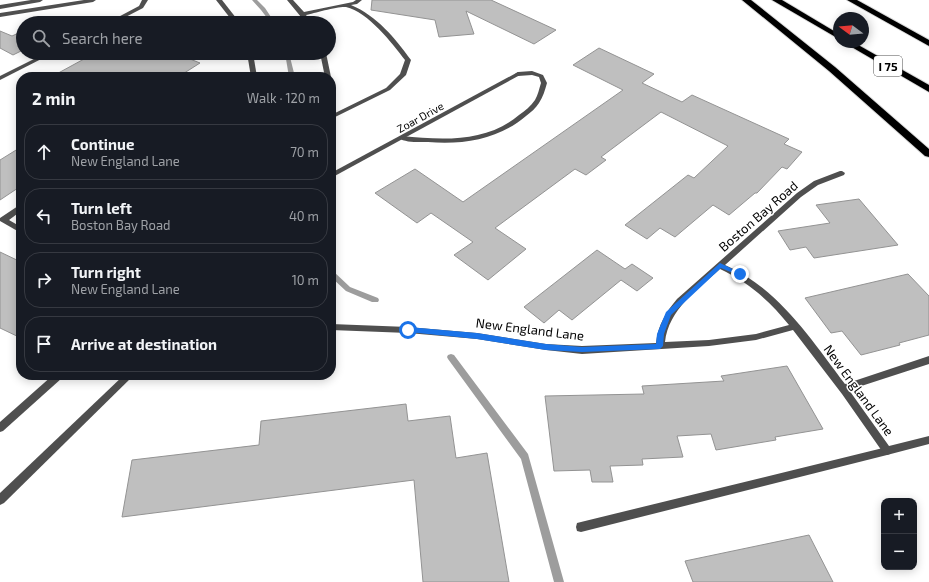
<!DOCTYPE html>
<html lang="en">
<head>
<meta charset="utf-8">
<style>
  body { margin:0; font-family:"Exo 2",sans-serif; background:#242831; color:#f1f3f6 }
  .controls { position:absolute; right:12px; bottom:12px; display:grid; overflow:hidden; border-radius:8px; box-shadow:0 2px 10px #0003 }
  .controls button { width:36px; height:36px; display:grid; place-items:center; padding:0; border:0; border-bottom:1px solid #363941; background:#171b24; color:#f1f3f6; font:20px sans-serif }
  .compass { position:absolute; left:833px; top:12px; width:36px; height:36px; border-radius:50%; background:#171b24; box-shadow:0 2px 10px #0003; rotate:286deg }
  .stop { position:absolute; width:12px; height:12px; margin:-9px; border:3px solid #1a73e8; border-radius:50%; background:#fff }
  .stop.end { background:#1a73e8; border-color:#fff; box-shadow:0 1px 4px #0008 }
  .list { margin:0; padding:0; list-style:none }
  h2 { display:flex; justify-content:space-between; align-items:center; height:52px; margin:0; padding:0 16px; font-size:17px }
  h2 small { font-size:13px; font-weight:400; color:#9ea1a6 }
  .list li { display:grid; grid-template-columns:26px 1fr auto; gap:12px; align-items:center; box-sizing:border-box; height:56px; margin:0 8px 8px; padding:0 8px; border:1px solid #363941; border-radius:16px }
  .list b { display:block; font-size:15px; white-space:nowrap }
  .list p { margin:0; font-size:13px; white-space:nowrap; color:#9ea1a6 }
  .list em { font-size:13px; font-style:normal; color:#9ea1a6 }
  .icon { flex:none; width:22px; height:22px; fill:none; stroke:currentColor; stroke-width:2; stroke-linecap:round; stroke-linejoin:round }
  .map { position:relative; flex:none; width:929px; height:582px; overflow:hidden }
  .search { position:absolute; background:#171b24; box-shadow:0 2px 10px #0003; left:16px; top:16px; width:320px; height:44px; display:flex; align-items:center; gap:10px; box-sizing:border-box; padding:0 14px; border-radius:22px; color:#9ea1a6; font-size:15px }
  .panel { position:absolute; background:#171b24; box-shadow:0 2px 10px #0003; left:16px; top:72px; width:320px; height:308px; border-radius:16px }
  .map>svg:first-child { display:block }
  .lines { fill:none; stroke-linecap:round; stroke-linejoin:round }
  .stream { fill:#9d9d9d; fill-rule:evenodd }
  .building { fill:#bfbfbf; stroke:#939393 }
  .motorway-casing { stroke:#dbdbdb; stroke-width:2 }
  .service { fill:#4f4f4f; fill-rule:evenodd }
  .minor { fill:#4f4f4f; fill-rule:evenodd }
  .motorway { fill:#000; fill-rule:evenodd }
  .route { fill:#1a73e8 }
  .labels { text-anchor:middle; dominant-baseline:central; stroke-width:3; stroke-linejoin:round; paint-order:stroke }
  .far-street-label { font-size:11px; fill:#000; stroke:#fff }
  .shield { fill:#fff; stroke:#4c4c4c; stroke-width:1 }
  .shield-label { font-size:12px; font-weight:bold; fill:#000 }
  .street-label { font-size:13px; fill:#000; stroke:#fff }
</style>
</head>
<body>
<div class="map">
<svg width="929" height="582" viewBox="0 0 929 582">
  <rect width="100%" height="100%" fill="#fff"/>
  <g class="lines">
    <g class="stream">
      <path d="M 252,0 L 257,0 L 265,8 L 275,23 L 271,23 L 261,10 Z"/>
      <path d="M 285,53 L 289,53 L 295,77 L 289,77 Z"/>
      <path d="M 331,270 L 333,271 L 350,287 L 378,298 L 379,300 L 378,302 L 372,302 L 346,291 L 331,277 Z"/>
      <path d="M 451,354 L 454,355 L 528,454 L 564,582 L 554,582 L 521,459 L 448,359 L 447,357 L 448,355 Z"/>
    </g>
  </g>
  <g class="building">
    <path d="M 372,0 L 491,0 L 556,30 L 534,44 L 466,11 L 474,34 L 439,37 L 435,20 L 371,10 Z"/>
    <path d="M 0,31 L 12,36 L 23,31 L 23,50 L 13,55 L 0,48 Z"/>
    <path d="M 599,48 L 654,74 L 642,83 L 682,102 L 692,95 L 789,139 L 784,144 L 802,152 L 787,169 L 782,167 L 757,193 L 755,193 L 729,215 L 713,205 L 675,237 L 660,228 L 647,239 L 625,225 L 688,175 L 694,178 L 728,146 L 661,112 L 601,157 L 606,160 L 586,175 L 575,169 L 495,228 L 526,249 L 488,280 L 454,255 L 473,242 L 431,213 L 417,223 L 375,193 L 415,169 L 463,202 L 623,90 L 573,65 Z"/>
    <path d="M 95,53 L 175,53 L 200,63 L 178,77 L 51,77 Z"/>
    <path d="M 21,147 L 21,186 L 0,200 L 0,160 Z"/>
    <path d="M 859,199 L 898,245 L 814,258 L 806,247 L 790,250 L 778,231 L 830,223 L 816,205 Z"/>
    <path d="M 597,250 L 625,269 L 632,264 L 653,278 L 637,291 L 621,280 L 572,320 L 559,310 L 544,323 L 524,307 Z"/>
    <path d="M 0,252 L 21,262 L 21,338 L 0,328 Z"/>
    <path d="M 908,274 L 929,296 L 929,335 L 899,343 L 900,345 L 861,355 L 842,331 L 831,333 L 805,298 Z"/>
    <path d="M 787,366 L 823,429 L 775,437 L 776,440 L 716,450 L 711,434 L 677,436 L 683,457 L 642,459 L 643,465 L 610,466 L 613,482 L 592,482 L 590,470 L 554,471 L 545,396 L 644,394 L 642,386 L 724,381 L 721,376 Z"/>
    <path d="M 406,404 L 408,421 L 450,416 L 456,458 L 487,453 L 509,582 L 423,582 L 414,480 L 122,517 L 132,460 L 259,445 L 261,421 Z"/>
    <path d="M 809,535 L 833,582 L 693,582 L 685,561 Z"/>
  </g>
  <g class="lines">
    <g class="motorway-casing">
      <g id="motorway">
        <path d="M 742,0 L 751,0 L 835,67 L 929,149 L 929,157 L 925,156 L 829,71 Z"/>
        <path d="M 772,0 L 782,0 L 839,34 L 839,39 Z"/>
        <path d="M 847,0 L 857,0 L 929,40 L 929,46 Z"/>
        <path d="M 843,42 L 853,42 L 929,85 L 929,92 Z"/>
      </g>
    </g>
    <g class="service">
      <path d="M 532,71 L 543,75 L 547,83 C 545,90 543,97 539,103 C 536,108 531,112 526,116 C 499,139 464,145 428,142 C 420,142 405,143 399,138 L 402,136 C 442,140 486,143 519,115 C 525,111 531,106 535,100 C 538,95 539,89 541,83 L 539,77 L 532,75 L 518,76 L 515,74 L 518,72 Z"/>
      <path d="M 887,447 L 890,448 L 892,451 L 890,454 L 887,455 L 581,532 L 577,531 L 576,527 L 577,523 L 581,522 Z"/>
    </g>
    <g class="minor">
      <path d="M 31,0 L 43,0 L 40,2 L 0,9 L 0,5 Z"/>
      <path d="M 84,0 L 96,0 L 93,2 L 0,17 L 0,13 Z"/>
      <path d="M 142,0 L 148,0 L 143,8 L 114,23 L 107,23 L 139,6 Z"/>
      <path d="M 216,0 L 222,0 L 240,23 L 234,23 Z"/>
      <path d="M 287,0 L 293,0 L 304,12 L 353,2 L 356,0 L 362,0 L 357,4 L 351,5 C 377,16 395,38 411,60 L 406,75 L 390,90 L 331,119 L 331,115 L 386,88 L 400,74 L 405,60 C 392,43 368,12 346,7 C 339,6 314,13 306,15 L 312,23 L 306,23 Z"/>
      <path d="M 46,53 L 53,53 L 0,80 L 0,76 Z"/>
      <path d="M 247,53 L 253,53 L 257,77 L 251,77 Z"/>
      <path d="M 320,53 L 326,53 L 331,77 L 325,77 Z"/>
      <path d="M 518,72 L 521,74 L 520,75 L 331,178 L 331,173 Z"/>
      <path d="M 840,171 L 842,171 L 845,173 L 844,175 L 818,185 L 801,197 L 725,265 C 778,288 811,339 845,384 L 929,356 L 929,364 L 849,390 L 889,446 L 929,436 L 929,444 L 887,455 L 884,454 L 842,394 L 793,330 L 756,340 L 709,346 L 582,354 L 546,350 L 477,339 L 408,333 L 331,330 L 331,324 L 408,327 L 477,333 L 546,344 L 582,346 L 656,343 C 658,325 666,312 677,299 L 797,193 L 814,181 ZM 720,269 C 748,282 770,301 789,325 L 756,334 L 709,340 L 665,342 C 669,309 697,290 720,269 Z"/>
      <path d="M 18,206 L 21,206 L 21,211 L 9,220 L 21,227 L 21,233 L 0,221 L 0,218 Z"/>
      <path d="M 53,375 L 63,375 L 62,378 L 3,431 L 0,432 L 0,422 Z"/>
      <path d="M 124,375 L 134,375 L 4,503 L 0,505 L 0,493 Z"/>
    </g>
    <use href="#motorway" class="motorway"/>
  </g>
  <path class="route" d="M 720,263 L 743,274 L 740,276 L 721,268 L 671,315 L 664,334 L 663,346 L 660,349 L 582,352 L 546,350 L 477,339 L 408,332 L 404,330 L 408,327 L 477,333 L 546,344 L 582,347 L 656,344 L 657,334 L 666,312 Z"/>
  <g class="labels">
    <g class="far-street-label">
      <text transform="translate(420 117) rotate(-29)">Zoar Drive</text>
    </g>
    <rect class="shield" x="874" y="56" width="28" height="20" rx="3"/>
    <g class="shield-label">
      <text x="888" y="66">I 75</text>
    </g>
    <g class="street-label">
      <text transform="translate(758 216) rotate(-41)">Boston Bay Road</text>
      <text transform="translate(530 329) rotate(7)">New England Lane</text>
      <text transform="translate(859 390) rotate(54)">New England Lane</text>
    </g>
  </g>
</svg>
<div class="controls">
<button>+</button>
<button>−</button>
</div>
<svg class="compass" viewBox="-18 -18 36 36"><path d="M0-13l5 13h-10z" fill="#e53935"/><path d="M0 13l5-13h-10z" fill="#9ea1a6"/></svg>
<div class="stop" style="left:408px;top:330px"></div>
<div class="stop end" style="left:740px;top:274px"></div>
<div class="search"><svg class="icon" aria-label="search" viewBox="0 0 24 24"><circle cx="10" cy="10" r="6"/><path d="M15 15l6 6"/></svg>Search here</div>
<section class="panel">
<h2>2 min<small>Walk · 120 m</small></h2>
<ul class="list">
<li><svg class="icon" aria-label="ahead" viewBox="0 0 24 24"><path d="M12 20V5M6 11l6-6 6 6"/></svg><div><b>Continue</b><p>New England Lane</p></div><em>70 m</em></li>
<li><svg class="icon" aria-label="left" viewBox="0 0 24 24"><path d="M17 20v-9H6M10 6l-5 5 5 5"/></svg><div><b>Turn left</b><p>Boston Bay Road</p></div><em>40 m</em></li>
<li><svg class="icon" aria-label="right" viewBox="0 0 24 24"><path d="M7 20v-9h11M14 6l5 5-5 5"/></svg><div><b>Turn right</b><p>New England Lane</p></div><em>10 m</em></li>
<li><svg class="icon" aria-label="arrive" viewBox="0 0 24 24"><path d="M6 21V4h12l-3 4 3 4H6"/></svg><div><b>Arrive at destination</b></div></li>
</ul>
</section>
</div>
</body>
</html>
